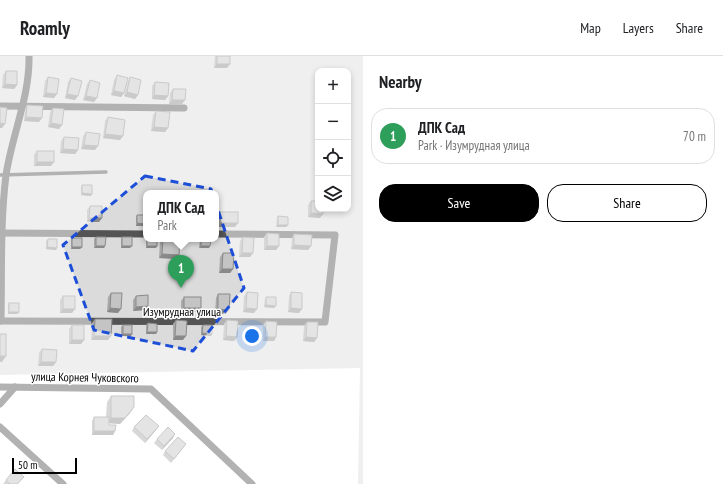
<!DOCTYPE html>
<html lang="en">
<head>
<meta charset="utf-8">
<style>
  body { margin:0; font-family:"PT Sans Narrow",sans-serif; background:#f6f6f6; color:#202124 }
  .controls { position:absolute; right:12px; top:12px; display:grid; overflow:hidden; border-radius:8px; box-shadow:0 2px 6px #0003 }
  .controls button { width:36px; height:36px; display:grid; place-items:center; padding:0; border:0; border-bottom:1px solid #e0e0e0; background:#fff; color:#202124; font:20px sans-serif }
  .scale { position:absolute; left:12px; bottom:10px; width:65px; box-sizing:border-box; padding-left:4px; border:2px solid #000; border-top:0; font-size:11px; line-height:14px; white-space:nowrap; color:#000; -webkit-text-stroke:3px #fff; paint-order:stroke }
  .you { position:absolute; left:252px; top:280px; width:14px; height:14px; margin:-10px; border:3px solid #fff; border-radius:50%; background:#1a73e8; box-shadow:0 0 0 6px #1a73e833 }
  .badge { display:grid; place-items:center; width:26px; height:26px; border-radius:50%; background:#000; color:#fff; font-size:13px; font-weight:700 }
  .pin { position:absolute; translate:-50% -33px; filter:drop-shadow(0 1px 2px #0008) }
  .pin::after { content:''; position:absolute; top:21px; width:14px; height:12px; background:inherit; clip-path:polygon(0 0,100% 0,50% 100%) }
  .popup { position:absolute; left:143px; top:134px; width:76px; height:52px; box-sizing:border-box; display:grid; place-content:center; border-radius:8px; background:#fff; filter:drop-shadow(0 1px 3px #0005); font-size:13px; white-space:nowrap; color:#757577 }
  .popup b { font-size:15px; color:#202124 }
  .popup::after { content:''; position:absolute; left:50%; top:100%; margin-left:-8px; border:8px solid transparent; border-top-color:#fff }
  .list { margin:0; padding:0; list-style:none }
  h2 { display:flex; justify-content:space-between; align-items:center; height:52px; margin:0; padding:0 16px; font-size:17px }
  h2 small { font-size:13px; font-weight:400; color:#757577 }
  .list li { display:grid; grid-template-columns:26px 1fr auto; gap:12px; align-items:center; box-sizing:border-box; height:56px; margin:0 8px 8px; padding:0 8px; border:1px solid #e0e0e0; border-radius:16px }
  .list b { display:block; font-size:15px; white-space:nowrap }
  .list p { margin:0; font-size:13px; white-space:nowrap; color:#757577 }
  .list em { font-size:13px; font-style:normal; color:#757577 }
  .actions { display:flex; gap:8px; padding:12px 16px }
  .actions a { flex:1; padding:9px 0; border:1px solid #000; border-radius:16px; text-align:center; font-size:14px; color:#000 }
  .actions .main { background:#000; color:#fff }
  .icon { flex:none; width:22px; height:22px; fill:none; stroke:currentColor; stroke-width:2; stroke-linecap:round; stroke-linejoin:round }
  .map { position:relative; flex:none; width:363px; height:428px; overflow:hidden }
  header { display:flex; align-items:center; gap:24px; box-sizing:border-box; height:56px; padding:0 20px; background:#fff; border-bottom:1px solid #e0e0e0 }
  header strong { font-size:19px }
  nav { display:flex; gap:22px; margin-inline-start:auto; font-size:14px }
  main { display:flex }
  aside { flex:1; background:#fff }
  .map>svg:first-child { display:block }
  .green { fill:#dbdbdb; fill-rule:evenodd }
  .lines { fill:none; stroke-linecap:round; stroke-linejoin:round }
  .lane { stroke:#545454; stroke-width:3.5 }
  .street { stroke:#545454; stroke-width:7 }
  .wall { fill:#a9a9a9 }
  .shaded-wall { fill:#898989 }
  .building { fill:#c4c4c4; stroke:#898989 }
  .marked { fill:none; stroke:#1d4ed8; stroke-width:3; stroke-dasharray:8 5; stroke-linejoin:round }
  .labels { text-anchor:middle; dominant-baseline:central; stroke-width:3; stroke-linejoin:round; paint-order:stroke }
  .street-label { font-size:12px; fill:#000; stroke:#fff }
</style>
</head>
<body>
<header>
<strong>Roamly</strong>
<nav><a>Map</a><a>Layers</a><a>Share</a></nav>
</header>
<main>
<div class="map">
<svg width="363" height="428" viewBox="0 0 363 428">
  <rect width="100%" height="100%" fill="#fff"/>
  <path class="green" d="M 0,0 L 363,0 L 363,428 L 358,428 L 360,312 L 0,319 ZM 318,15 L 348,15 L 348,153 L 318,153 ZM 146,137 L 216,137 L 216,183 L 146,183 Z"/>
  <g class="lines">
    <path class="lane" d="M 0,119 L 106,116"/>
    <g class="street">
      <path d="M 0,50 L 184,52"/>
      <path d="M 0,177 L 146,178"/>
      <path d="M 0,265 L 325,266 L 335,179 L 216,178"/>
      <path d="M 1,265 C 2,217 0,167 6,119 C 12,79 30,40 29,0"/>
      <path d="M 0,331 L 151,333 L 252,428"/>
      <path d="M 0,348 L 15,331"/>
      <path d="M 0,371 L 63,428"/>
    </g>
  </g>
  <g class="wall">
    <path d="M 215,0 L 230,0 L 227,12 L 214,12 Z"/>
    <path d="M 6,15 L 17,29 L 14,33 L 2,32 L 3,19 Z"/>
    <path d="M 117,19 L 124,37 L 121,41 L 111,39 L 114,24 Z"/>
    <path d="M 48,21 L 54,42 L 43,41 L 45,25 Z"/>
    <path d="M 130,21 L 135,43 L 124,40 L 128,25 Z"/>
    <path d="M 71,22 L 75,44 L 65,42 L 68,26 Z"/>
    <path d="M 90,24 L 94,46 L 83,44 L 87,28 Z"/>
    <path d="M 155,26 L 168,40 L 165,44 L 152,43 L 152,30 Z"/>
    <path d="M 173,33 L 182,48 L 169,48 L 170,37 Z"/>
    <path d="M 27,49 L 39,66 L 24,65 L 25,53 Z"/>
    <path d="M 53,52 L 59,73 L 48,71 L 50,56 Z"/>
    <path d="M 156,55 L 165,76 L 151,75 L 153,59 Z"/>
    <path d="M 108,61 L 120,84 L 103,82 L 105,65 Z"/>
    <path d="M 86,76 L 95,94 L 81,93 L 83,80 Z"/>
    <path d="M 64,81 L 78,94 L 75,98 L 60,97 L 61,85 Z"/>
    <path d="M 37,95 L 51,110 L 34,110 L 34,99 Z"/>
    <path d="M 82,129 L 91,140 L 81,139 L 81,131 Z"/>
    <path d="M 311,145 L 320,162 L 308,161 L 308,149 Z"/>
    <path d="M 90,150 L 102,162 L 99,166 L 87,166 L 87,154 Z"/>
    <path d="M 220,156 L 235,171 L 218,171 L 217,160 Z"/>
    <path d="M 137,159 L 146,159 L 146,169 L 145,170 L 136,170 L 136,161 Z"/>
    <path d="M 278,160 L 288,169 L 286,171 L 276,171 L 277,163 Z"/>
    <path d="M 267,177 L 279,190 L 276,194 L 264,194 L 264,181 Z"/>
    <path d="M 294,178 L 311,190 L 308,194 L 291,193 L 292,182 Z"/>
    <path d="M 96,181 L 105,190 L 104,192 L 94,192 L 94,183 Z"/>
    <path d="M 122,181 L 130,192 L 121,192 L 121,183 Z"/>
    <path d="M 243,181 L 253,197 L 250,201 L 239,201 L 240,185 Z"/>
    <path d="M 72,182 L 82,191 L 80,193 L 71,193 L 71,184 Z"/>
    <path d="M 48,183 L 57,192 L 56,194 L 46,193 L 46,185 Z"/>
    <path d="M 146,183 L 157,183 L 156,192 L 146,192 Z"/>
    <path d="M 162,183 L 180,183 L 177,203 L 159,202 L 160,186 Z"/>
    <path d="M 200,183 L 211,183 L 209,192 L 199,192 Z"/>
    <path d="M 223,197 L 233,213 L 230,217 L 219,217 L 220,201 Z"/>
    <path d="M 247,236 L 254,257 L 243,256 L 244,240 Z"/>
    <path d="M 291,236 L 299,257 L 288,256 L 289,240 Z"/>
    <path d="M 111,237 L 118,257 L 107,256 L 108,241 Z"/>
    <path d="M 218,238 L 226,258 L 215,257 L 216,242 Z"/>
    <path d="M 63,240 L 72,257 L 60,257 L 60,244 Z"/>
    <path d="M 136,240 L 145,254 L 133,255 L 133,244 Z"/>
    <path d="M 184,241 L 201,252 L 198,256 L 181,256 L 181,245 Z"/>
    <path d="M 266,241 L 274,252 L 264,251 L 265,243 Z"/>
    <path d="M 9,247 L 19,256 L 17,258 L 8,258 L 8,249 Z"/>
    <path d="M 95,263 L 108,284 L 91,284 L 92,267 Z"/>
    <path d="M 176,264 L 183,284 L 173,284 L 173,268 Z"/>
    <path d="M 227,264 L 237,281 L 234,285 L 223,284 L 224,268 Z"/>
    <path d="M 266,265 L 276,281 L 274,285 L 263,285 L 263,269 Z"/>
    <path d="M 307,266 L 317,282 L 314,286 L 303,285 L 304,270 Z"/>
    <path d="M 148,267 L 157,276 L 156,278 L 146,278 L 146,269 Z"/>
    <path d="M 72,269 L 84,284 L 81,288 L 69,288 L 69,273 Z"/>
    <path d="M 123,269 L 131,280 L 121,280 L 121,271 Z"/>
    <path d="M 203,269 L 211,280 L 201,279 L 201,271 Z"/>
    <path d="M 42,293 L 56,306 L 53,310 L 38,310 L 39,297 Z"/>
    <path d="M 111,340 L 134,351 L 130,357 L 120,368 L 109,367 L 109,369 L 115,375 L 113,379 L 92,379 L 92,365 L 94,361 L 106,361 L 107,346 Z"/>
    <path d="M 134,371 L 156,374 L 145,387 L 132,375 Z"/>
    <path d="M 173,382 L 162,394 L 154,387 L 157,383 Z"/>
    <path d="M 183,392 L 171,407 L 163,399 L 165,395 Z"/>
    <path d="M 24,421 L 18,428 L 3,428 L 6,424 Z"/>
  </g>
  <g class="shaded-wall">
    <path d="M 217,8 L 230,8 L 227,12 L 214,12 Z"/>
    <path d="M 5,28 L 17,29 L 14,33 L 2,32 Z"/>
    <path d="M 114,35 L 124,37 L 121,41 L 111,39 Z"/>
    <path d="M 127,36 L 138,39 L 135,43 L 124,40 Z"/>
    <path d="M 46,37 L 57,38 L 54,42 L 43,41 Z"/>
    <path d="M 67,38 L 78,40 L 75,44 L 65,42 Z"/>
    <path d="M 154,39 L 168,40 L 165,44 L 152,43 Z"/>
    <path d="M 86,40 L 97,42 L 94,46 L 83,44 Z"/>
    <path d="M 172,44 L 185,44 L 182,48 L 169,48 Z"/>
    <path d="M 26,61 L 42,62 L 39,66 L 24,65 Z"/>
    <path d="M 0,67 L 5,68 L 2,72 L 0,72 Z"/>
    <path d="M 51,67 L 62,69 L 59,73 L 48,71 Z"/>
    <path d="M 154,71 L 168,72 L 165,76 L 151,75 Z"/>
    <path d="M 105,78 L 123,80 L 120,84 L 103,82 Z"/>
    <path d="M 84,89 L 98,90 L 95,94 L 81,93 Z"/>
    <path d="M 63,93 L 78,94 L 75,98 L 60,97 Z"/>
    <path d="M 37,106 L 54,106 L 51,110 L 34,110 Z"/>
    <path d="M 82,137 L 92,138 L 91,140 L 81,139 Z"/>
    <path d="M 311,157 L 323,158 L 320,162 L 308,161 Z"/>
    <path d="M 89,162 L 102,162 L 99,166 L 87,166 Z"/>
    <path d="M 137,167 L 146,168 L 146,169 L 145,170 L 136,170 Z"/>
    <path d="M 220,167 L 238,167 L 235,171 L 218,171 Z"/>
    <path d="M 278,169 L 288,169 L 286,171 L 276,171 Z"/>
    <path d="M 294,189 L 311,190 L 308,194 L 291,193 Z"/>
    <path d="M 96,190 L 105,190 L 104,192 L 94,192 Z"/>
    <path d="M 122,190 L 132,190 L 130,192 L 121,192 Z"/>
    <path d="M 147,190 L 157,190 L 156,192 L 146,192 Z"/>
    <path d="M 201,190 L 210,190 L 209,192 L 199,192 Z"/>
    <path d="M 267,190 L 279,190 L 276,194 L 264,194 Z"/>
    <path d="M 47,191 L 57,192 L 56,194 L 46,193 Z"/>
    <path d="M 72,191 L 82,191 L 80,193 L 71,193 Z"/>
    <path d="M 242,197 L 253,197 L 250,201 L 239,201 Z"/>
    <path d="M 162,198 L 179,199 L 177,203 L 159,202 Z"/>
    <path d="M 222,213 L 233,213 L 230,217 L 219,217 Z"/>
    <path d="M 266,249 L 276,250 L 274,252 L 264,251 Z"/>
    <path d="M 148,250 L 145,254 L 133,255 L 136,251 Z"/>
    <path d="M 110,252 L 121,253 L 118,257 L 107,256 Z"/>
    <path d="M 184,252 L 201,252 L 198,256 L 181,256 Z"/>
    <path d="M 246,252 L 257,253 L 254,257 L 243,256 Z"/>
    <path d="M 291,252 L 302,253 L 299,257 L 288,256 Z"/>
    <path d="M 63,253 L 75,253 L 72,257 L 60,257 Z"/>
    <path d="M 218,253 L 229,254 L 226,258 L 215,257 Z"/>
    <path d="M 9,256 L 19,256 L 17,258 L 8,258 Z"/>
    <path d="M 147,276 L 157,276 L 156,278 L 146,278 Z"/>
    <path d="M 202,277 L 212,278 L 211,280 L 201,279 Z"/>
    <path d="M 123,278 L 132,278 L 131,280 L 121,280 Z"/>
    <path d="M 94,280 L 111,280 L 108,284 L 91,284 Z"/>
    <path d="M 175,280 L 186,280 L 183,284 L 173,284 Z"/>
    <path d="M 226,280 L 237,281 L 234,285 L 223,284 Z"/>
    <path d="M 265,281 L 276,281 L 274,285 L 263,285 Z"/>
    <path d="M 306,281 L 317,282 L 314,286 L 303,285 Z"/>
    <path d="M 72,284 L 84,284 L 81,288 L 69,288 Z"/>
    <path d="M 0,300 L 6,300 L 2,306 L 0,306 Z"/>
    <path d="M 41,306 L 56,306 L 53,310 L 38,310 Z"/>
    <path d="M 134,351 L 130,357 L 120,368 L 106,367 L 111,362 Z"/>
    <path d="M 159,370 L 156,374 L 145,387 L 147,383 Z"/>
    <path d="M 94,375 L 115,375 L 113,379 L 92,379 Z"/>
    <path d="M 175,378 L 173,382 L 162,394 L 164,390 Z"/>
  </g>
  <g class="building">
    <rect x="217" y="0" width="13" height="8"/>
    <path d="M 6,15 L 17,15 L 17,29 L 5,28 Z"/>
    <path d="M 117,19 L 128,22 L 124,37 L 114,35 Z"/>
    <path d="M 48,21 L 59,23 L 57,38 L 46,37 Z"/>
    <path d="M 130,21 L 141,24 L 138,39 L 127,36 Z"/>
    <path d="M 71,22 L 82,25 L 78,40 L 67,38 Z"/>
    <path d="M 90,24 L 100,27 L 97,42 L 86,40 Z"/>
    <path d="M 155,26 L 169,27 L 168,40 L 154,39 Z"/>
    <path d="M 173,33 L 186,33 L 185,44 L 172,44 Z"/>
    <path d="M 27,49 L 43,50 L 42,62 L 26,61 Z"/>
    <path d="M 0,51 L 7,52 L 5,68 L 0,67 Z"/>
    <path d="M 53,52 L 64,53 L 62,69 L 51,67 Z"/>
    <path d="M 156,55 L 170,56 L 168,72 L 154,71 Z"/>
    <path d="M 108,61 L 125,64 L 123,80 L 105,78 Z"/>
    <path d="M 86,76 L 100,78 L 98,90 L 84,89 Z"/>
    <path d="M 64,81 L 79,82 L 78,94 L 63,93 Z"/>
    <rect x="37" y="95" width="17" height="11"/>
    <path d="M 82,129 L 92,129 L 92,138 L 82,137 Z"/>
    <path d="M 311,145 L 318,145 L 318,153 L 323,153 L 323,158 L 311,157 Z"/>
    <path d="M 90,150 L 102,150 L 102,162 L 89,162 Z"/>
    <rect x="220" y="156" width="18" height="11"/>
    <path d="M 137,159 L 146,159 L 146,168 L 137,167 Z"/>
    <path d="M 278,160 L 288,161 L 288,169 L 278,169 Z"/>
    <path d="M 267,177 L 279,178 L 279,190 L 267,190 Z"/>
    <path d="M 294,178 L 312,179 L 311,190 L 294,189 Z"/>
    <path d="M 96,181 L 106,181 L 105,190 L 96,190 Z"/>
    <rect x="122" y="181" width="10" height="9"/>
    <path d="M 243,181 L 254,182 L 253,197 L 242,197 Z"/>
    <rect x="72" y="182" width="10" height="9"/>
    <path d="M 48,183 L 57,183 L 57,192 L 47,191 Z"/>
    <rect x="147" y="183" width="10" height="7"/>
    <path d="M 163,183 L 180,183 L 179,199 L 162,198 Z"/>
    <path d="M 201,183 L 211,183 L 210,190 L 201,190 Z"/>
    <path d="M 223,197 L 234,197 L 233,213 L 222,213 Z"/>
    <path d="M 247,236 L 258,237 L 257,253 L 246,252 Z"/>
    <path d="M 291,236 L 302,237 L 302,253 L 291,252 Z"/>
    <path d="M 111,237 L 122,237 L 121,253 L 110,252 Z"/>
    <path d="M 218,238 L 230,238 L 229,254 L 218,253 Z"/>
    <path d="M 148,239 L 148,250 L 136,251 L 136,240 Z"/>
    <rect x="63" y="240" width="12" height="13"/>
    <rect x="184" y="241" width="17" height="11"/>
    <path d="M 266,241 L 276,241 L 276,250 L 266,249 Z"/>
    <rect x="9" y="247" width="10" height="9"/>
    <path d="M 95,263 L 112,263 L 111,280 L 94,280 Z"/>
    <path d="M 176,264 L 187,265 L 186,280 L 175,280 Z"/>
    <path d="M 227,264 L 238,265 L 237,281 L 226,280 Z"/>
    <path d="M 266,265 L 277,266 L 276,281 L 265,281 Z"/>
    <path d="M 307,266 L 318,266 L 317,282 L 306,281 Z"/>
    <path d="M 148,267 L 157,268 L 157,276 L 147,276 Z"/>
    <rect x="72" y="269" width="12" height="15"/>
    <rect x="123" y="269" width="9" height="9"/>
    <path d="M 203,269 L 212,269 L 212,278 L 202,277 Z"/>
    <rect x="0" y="278" width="6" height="22"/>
    <path d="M 42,293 L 57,294 L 56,306 L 41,306 Z"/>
    <path d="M 111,340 L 134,340 L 134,351 L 125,362 L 111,362 Z"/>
    <path d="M 146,359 L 159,370 L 147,383 L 134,371 Z"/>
    <path d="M 94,361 L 109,361 L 109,369 L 116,369 L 115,375 L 94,375 Z"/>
    <path d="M 168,371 L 175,378 L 164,390 L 157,383 Z"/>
    <path d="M 178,381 L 186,388 L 174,403 L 165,395 Z"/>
    <path d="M 15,413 L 24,421 L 17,428 L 10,428 L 6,424 Z"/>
  </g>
  <path d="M0 0H363V428H0ZM 145,120 L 211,133 L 244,232 L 193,295 L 94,274 L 63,189 Z" fill="#fff" fill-opacity=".55" fill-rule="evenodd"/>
  <path class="marked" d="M 145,120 L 211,133 L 244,232 L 193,295 L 94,274 L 63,189 Z"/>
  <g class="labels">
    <g class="street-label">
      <text x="182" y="255">Изумрудная улица</text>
      <text transform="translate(85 321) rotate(1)">улица Корнея Чуковского</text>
    </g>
  </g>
</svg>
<div class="controls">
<button>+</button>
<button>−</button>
<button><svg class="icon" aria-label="locate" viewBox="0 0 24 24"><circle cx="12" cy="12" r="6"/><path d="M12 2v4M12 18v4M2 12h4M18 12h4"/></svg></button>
<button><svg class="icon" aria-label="layers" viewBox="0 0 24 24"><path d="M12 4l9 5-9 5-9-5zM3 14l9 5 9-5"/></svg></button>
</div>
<div class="scale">50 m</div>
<div class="you"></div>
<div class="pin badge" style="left:181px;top:232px;background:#2e9e5b">1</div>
<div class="popup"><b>ДПК Сад</b>Park</div>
</div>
<aside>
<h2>Nearby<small></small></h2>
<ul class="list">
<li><span class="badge" style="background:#2e9e5b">1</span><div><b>ДПК Сад</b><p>Park · Изумрудная улица</p></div><em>70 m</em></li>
</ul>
<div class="actions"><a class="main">Save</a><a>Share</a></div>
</aside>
</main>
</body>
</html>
